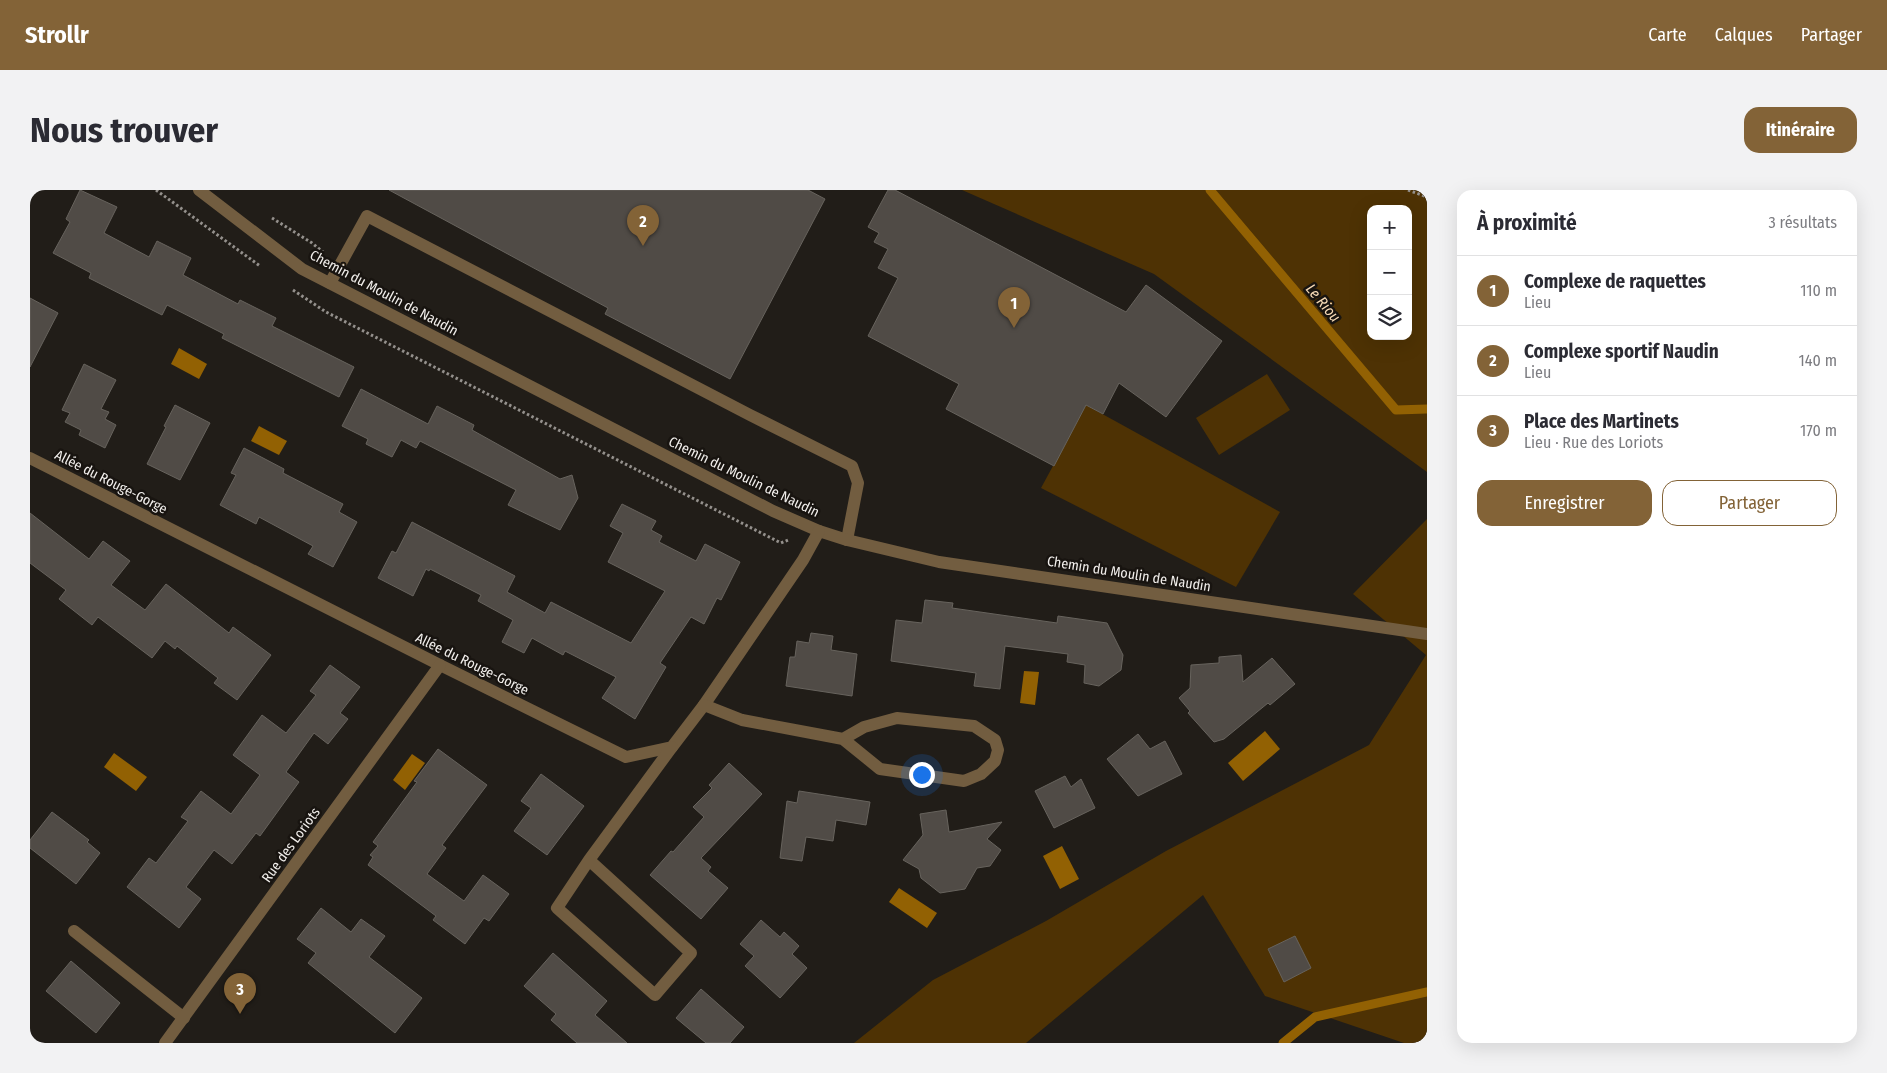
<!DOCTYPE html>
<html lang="fr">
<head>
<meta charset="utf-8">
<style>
  body { margin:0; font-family:"Fira Sans Condensed",sans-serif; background:#f2f2f3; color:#2b2b33 }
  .controls { position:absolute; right:15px; top:15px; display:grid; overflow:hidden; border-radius:10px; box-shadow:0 5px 20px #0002 }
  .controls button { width:45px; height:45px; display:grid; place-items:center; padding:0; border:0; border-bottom:1px solid #e1e1e2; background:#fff; color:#2b2b33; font:25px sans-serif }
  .you { position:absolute; left:891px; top:584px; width:18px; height:18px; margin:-12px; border:4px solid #fff; border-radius:50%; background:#1a73e8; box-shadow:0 0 0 8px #1a73e833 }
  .badge { display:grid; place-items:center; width:32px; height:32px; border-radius:50%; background:#836337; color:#fff; font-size:16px; font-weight:700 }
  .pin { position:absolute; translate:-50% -41px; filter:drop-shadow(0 1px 2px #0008) }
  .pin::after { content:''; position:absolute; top:26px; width:18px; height:15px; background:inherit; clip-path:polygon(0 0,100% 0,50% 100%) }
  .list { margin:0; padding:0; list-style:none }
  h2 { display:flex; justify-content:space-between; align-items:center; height:65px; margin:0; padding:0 20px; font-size:21px }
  h2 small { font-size:16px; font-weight:400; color:#7c7c81 }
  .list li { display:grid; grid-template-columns:32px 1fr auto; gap:15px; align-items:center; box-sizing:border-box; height:70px; padding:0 20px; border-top:1px solid #e1e1e2 }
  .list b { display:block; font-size:19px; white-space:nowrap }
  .list p { margin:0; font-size:16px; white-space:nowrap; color:#7c7c81 }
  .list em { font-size:16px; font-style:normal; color:#7c7c81 }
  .actions { display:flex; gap:10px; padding:15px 20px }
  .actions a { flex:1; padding:11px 0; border:1px solid #836337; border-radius:15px; text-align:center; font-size:18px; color:#836337 }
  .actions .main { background:#836337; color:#fff }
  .icon { flex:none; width:28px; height:28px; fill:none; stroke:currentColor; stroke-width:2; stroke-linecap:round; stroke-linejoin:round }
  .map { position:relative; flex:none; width:1397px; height:853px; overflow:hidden; border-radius:15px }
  header { display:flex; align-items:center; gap:30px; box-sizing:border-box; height:70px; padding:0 25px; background:#836337; color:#fff }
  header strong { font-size:24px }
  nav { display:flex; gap:28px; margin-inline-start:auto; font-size:18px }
  .intro { display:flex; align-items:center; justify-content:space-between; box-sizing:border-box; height:120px; padding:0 30px }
  h1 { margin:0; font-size:35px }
  .button { padding:12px 22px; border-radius:15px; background:#836337; color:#fff; font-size:18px; font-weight:700 }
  main { display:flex; gap:30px; padding:0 30px }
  aside { flex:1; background:#fff; border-radius:15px; box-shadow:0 5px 20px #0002 }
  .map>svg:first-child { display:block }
  .green { fill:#4e3204; fill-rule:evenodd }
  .water { fill:#926103 }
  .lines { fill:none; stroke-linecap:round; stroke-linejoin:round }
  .stream { stroke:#926103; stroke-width:9 }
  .building { fill:#504b46; stroke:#67635d }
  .path { stroke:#94908c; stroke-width:3; stroke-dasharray:2.5 2.5; stroke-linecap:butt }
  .service { stroke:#725d40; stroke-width:12 }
  .minor { stroke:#725d40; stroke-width:12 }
  .labels { text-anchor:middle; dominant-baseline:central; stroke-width:5; stroke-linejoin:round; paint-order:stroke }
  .street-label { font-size:14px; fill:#f2efec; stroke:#181410 }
  .water-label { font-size:15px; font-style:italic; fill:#f6dab6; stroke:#181410 }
</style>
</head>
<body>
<header>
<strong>Strollr</strong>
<nav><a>Carte</a><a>Calques</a><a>Partager</a></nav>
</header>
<div class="intro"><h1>Nous trouver</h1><a class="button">Itinéraire</a></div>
<main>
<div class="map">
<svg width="1397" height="853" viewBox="0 0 1397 853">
  <rect width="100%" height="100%" fill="#211d18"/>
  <g class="green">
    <path d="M 932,0 L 1397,0 L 1397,282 L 1124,84 ZM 1341,19 L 1378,19 L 1378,146 L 1341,146 Z"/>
    <path d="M 1237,184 L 1260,220 L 1189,265 L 1166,228 Z"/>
    <path d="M 1056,215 L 1250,322 L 1206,397 L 1011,298 Z"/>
    <path d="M 1397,329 L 1397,853 L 1374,853 L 1235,806 L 1173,705 L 996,853 L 824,853 L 903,790 L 1016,731 L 1136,661 L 1339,555 L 1396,465 L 1323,404 Z"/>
  </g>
  <g class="water">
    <path d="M 149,158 L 177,174 L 169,189 L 141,174 Z"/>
    <path d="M 229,236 L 257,251 L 249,265 L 221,251 Z"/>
    <path d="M 994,481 L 1009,482 L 1005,515 L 990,513 Z"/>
    <path d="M 1235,541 L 1250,559 L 1213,591 L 1198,573 Z"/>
    <path d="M 84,563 L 117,587 L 106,601 L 74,577 Z"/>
    <path d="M 382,564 L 395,573 L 375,600 L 363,590 Z"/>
    <path d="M 1032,656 L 1049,689 L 1030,699 L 1013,666 Z"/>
    <path d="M 869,698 L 907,723 L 897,738 L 859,712 Z"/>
  </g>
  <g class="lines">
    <g class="stream">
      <path d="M 1180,0 L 1366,220 L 1397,219"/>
      <path d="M 1253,853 L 1285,827 L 1397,802"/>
    </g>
  </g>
  <g class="building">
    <path d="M 50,0 L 87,17 L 74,43 L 119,67 L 127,51 L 161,68 L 153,85 L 208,114 L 210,110 L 246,128 L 242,136 L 324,177 L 309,207 L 192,148 L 194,144 L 137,115 L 132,125 L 59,88 L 61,83 L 23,63 L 40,32 L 36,29 Z"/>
    <path d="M 359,0 L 778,0 L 795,9 L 700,189 L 575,124 L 578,118 Z"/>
    <path d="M 858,0 L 865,0 L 1096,122 L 1116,95 L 1192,151 L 1136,227 L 1089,193 L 1073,224 L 1056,215 L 1024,276 L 916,219 L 929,194 L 838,146 L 868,88 L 848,78 L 858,59 L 844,52 L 849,43 L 838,37 Z"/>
    <path d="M 0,108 L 28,123 L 0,177 Z"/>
    <path d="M 54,174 L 86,190 L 71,219 L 79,222 L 75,229 L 86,235 L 75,258 L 49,245 L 51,240 L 35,232 L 40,223 L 32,220 Z"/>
    <path d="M 331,199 L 398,234 L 407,216 L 444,235 L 442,240 L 530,289 L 542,285 L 548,308 L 530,340 L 478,315 L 486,300 L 390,251 L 386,258 L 371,250 L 362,267 L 336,254 L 338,249 L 312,236 Z"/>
    <path d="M 145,215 L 180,233 L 150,290 L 117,274 L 136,237 L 134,236 Z"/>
    <path d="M 214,258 L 254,279 L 253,283 L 313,314 L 309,322 L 327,332 L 303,377 L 278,364 L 283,356 L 229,327 L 226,334 L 190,315 L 206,285 L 201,283 Z"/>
    <path d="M 592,314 L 626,331 L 621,340 L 632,346 L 629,352 L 666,371 L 675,354 L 710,372 L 691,410 L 687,408 L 674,434 L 661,427 L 630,473 L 636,477 L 605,529 L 572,508 L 586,487 L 535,461 L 533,465 L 502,448 L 494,463 L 472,452 L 483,430 L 448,411 L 451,405 L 400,379 L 399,381 L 396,379 L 383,406 L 348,388 L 362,361 L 366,363 L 382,332 L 485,386 L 477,402 L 515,423 L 521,412 L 601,453 L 635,401 L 578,372 L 593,343 L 580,336 Z"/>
    <path d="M 0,323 L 59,369 L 73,351 L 100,371 L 81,395 L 115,420 L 136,394 L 199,443 L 203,437 L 241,465 L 207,510 L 184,493 L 188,488 L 147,456 L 145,459 L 135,451 L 122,468 L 68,427 L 62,435 L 29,409 L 36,400 L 0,373 Z"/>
    <path d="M 895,410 L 923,413 L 922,418 L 1027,433 L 1028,426 L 1077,433 L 1093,465 L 1091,480 L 1069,496 L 1054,493 L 1055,475 L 1037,472 L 1038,464 L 975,456 L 970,499 L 944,496 L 946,483 L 861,471 L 866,430 L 892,433 Z"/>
    <path d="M 781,443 L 803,446 L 801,460 L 827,464 L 822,506 L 756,496 L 760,467 L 765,467 L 767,451 L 779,453 Z"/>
    <path d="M 1211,465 L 1213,492 L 1242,468 L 1265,494 L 1240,515 L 1238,513 L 1194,549 L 1184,552 L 1158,523 L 1160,521 L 1149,508 L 1160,498 L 1161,475 L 1189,473 L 1189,467 Z"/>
    <path d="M 300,475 L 330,497 L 310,523 L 318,529 L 298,554 L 284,543 L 256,582 L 269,592 L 230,646 L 226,643 L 202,674 L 184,660 L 156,697 L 171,709 L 149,738 L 97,697 L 119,668 L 126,673 L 158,631 L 151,627 L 171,601 L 201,624 L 230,585 L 203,565 L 232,525 L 256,543 L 286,505 L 280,501 Z"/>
    <path d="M 1108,544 L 1120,559 L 1135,551 L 1152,584 L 1108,606 L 1077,569 Z"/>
    <path d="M 408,559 L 457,595 L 412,655 L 416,658 L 397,684 L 434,711 L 453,685 L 479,704 L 459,731 L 454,728 L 435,754 L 403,730 L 406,726 L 338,675 L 343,667 L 340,665 L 348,656 L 343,652 L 387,592 L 384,591 Z"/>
    <path d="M 699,573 L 732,604 L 671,668 L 681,677 L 678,681 L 698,698 L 671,729 L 620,685 L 641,661 L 643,662 L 674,627 L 663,617 L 682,598 L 679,595 Z"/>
    <path d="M 511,584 L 554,616 L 517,665 L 484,641 L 501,618 L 491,611 Z"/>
    <path d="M 1035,586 L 1041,597 L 1051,589 L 1065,618 L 1024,638 L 1005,601 Z"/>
    <path d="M 769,601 L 840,612 L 836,635 L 806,630 L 803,651 L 776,647 L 772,671 L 750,668 L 757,611 L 767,613 Z"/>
    <path d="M 916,620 L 919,642 L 972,632 L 957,649 L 971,660 L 960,676 L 947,678 L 935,699 L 910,703 L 891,688 L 889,679 L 873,670 L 893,645 L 890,624 Z"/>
    <path d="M 22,622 L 59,650 L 57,652 L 70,663 L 46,694 L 0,658 L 0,650 Z"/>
    <path d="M 291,718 L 321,742 L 331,729 L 355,746 L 339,767 L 392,808 L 365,843 L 278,773 L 286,763 L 267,749 Z"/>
    <path d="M 731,730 L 750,747 L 754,742 L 769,756 L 762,764 L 777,778 L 750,808 L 715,776 L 724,766 L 710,754 Z"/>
    <path d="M 1265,746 L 1281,778 L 1254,792 L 1238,759 Z"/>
    <path d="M 523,763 L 577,811 L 565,825 L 597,853 L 547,853 L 521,830 L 526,824 L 494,796 Z"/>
    <path d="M 41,771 L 90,813 L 66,843 L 16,801 Z"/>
    <path d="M 671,799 L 714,837 L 700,853 L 676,853 L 646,828 Z"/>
  </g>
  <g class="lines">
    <g class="path">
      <path d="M 126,0 L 230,76"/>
      <path d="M 1378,0 L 1397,7"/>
      <path d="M 242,28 L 282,53 L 293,62"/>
      <path d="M 263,100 L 296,122 L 751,353 L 758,350"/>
    </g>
    <path class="service" d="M 300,93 L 337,26 L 720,225 L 822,276 L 828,293 L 817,350"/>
    <g class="minor">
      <path d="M 169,0 L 272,79 L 743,321 L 789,341 L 817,350 L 909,372 L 1397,444"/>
      <path d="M 0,268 L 410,475 L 596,567 L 642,557 L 674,515 L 773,370 L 789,341"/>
      <path d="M 674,515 L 712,530 L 813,549 L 850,579 L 934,591 L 951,584 L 965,571 L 968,560 L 965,550 L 944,536 L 867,528 L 834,537 L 813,549"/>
      <path d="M 559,670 L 661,763 L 625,805 L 527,718 L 559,670 L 642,557"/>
      <path d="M 44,741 L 154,828"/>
      <path d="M 135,853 L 410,475"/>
    </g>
  </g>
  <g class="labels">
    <g class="street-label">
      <text transform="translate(354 103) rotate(28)">Chemin du Moulin de Naudin</text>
      <text transform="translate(714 287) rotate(26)">Chemin du Moulin de Naudin</text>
      <text transform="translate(81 292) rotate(27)">Allée du Rouge-Gorge</text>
      <text transform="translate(1099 384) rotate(9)">Chemin du Moulin de Naudin</text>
      <text transform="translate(442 474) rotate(26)">Allée du Rouge-Gorge</text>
      <text transform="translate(261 655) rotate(-54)">Rue des Loriots</text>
    </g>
    <g class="water-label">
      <text transform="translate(1293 113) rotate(50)">Le Riou</text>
    </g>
  </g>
</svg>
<div class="controls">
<button>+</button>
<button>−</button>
<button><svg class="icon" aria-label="layers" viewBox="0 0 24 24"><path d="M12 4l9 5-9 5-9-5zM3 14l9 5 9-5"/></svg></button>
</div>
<div class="you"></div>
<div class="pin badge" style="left:984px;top:138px">1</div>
<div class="pin badge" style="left:613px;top:56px">2</div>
<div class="pin badge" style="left:210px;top:824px">3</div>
</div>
<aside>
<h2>À proximité<small>3 résultats</small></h2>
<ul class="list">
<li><span class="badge">1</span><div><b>Complexe de raquettes</b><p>Lieu</p></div><em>110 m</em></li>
<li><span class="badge">2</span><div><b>Complexe sportif Naudin</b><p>Lieu</p></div><em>140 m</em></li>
<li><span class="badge">3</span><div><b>Place des Martinets</b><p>Lieu · Rue des Loriots</p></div><em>170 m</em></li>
</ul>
<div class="actions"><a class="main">Enregistrer</a><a>Partager</a></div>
</aside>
</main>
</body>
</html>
